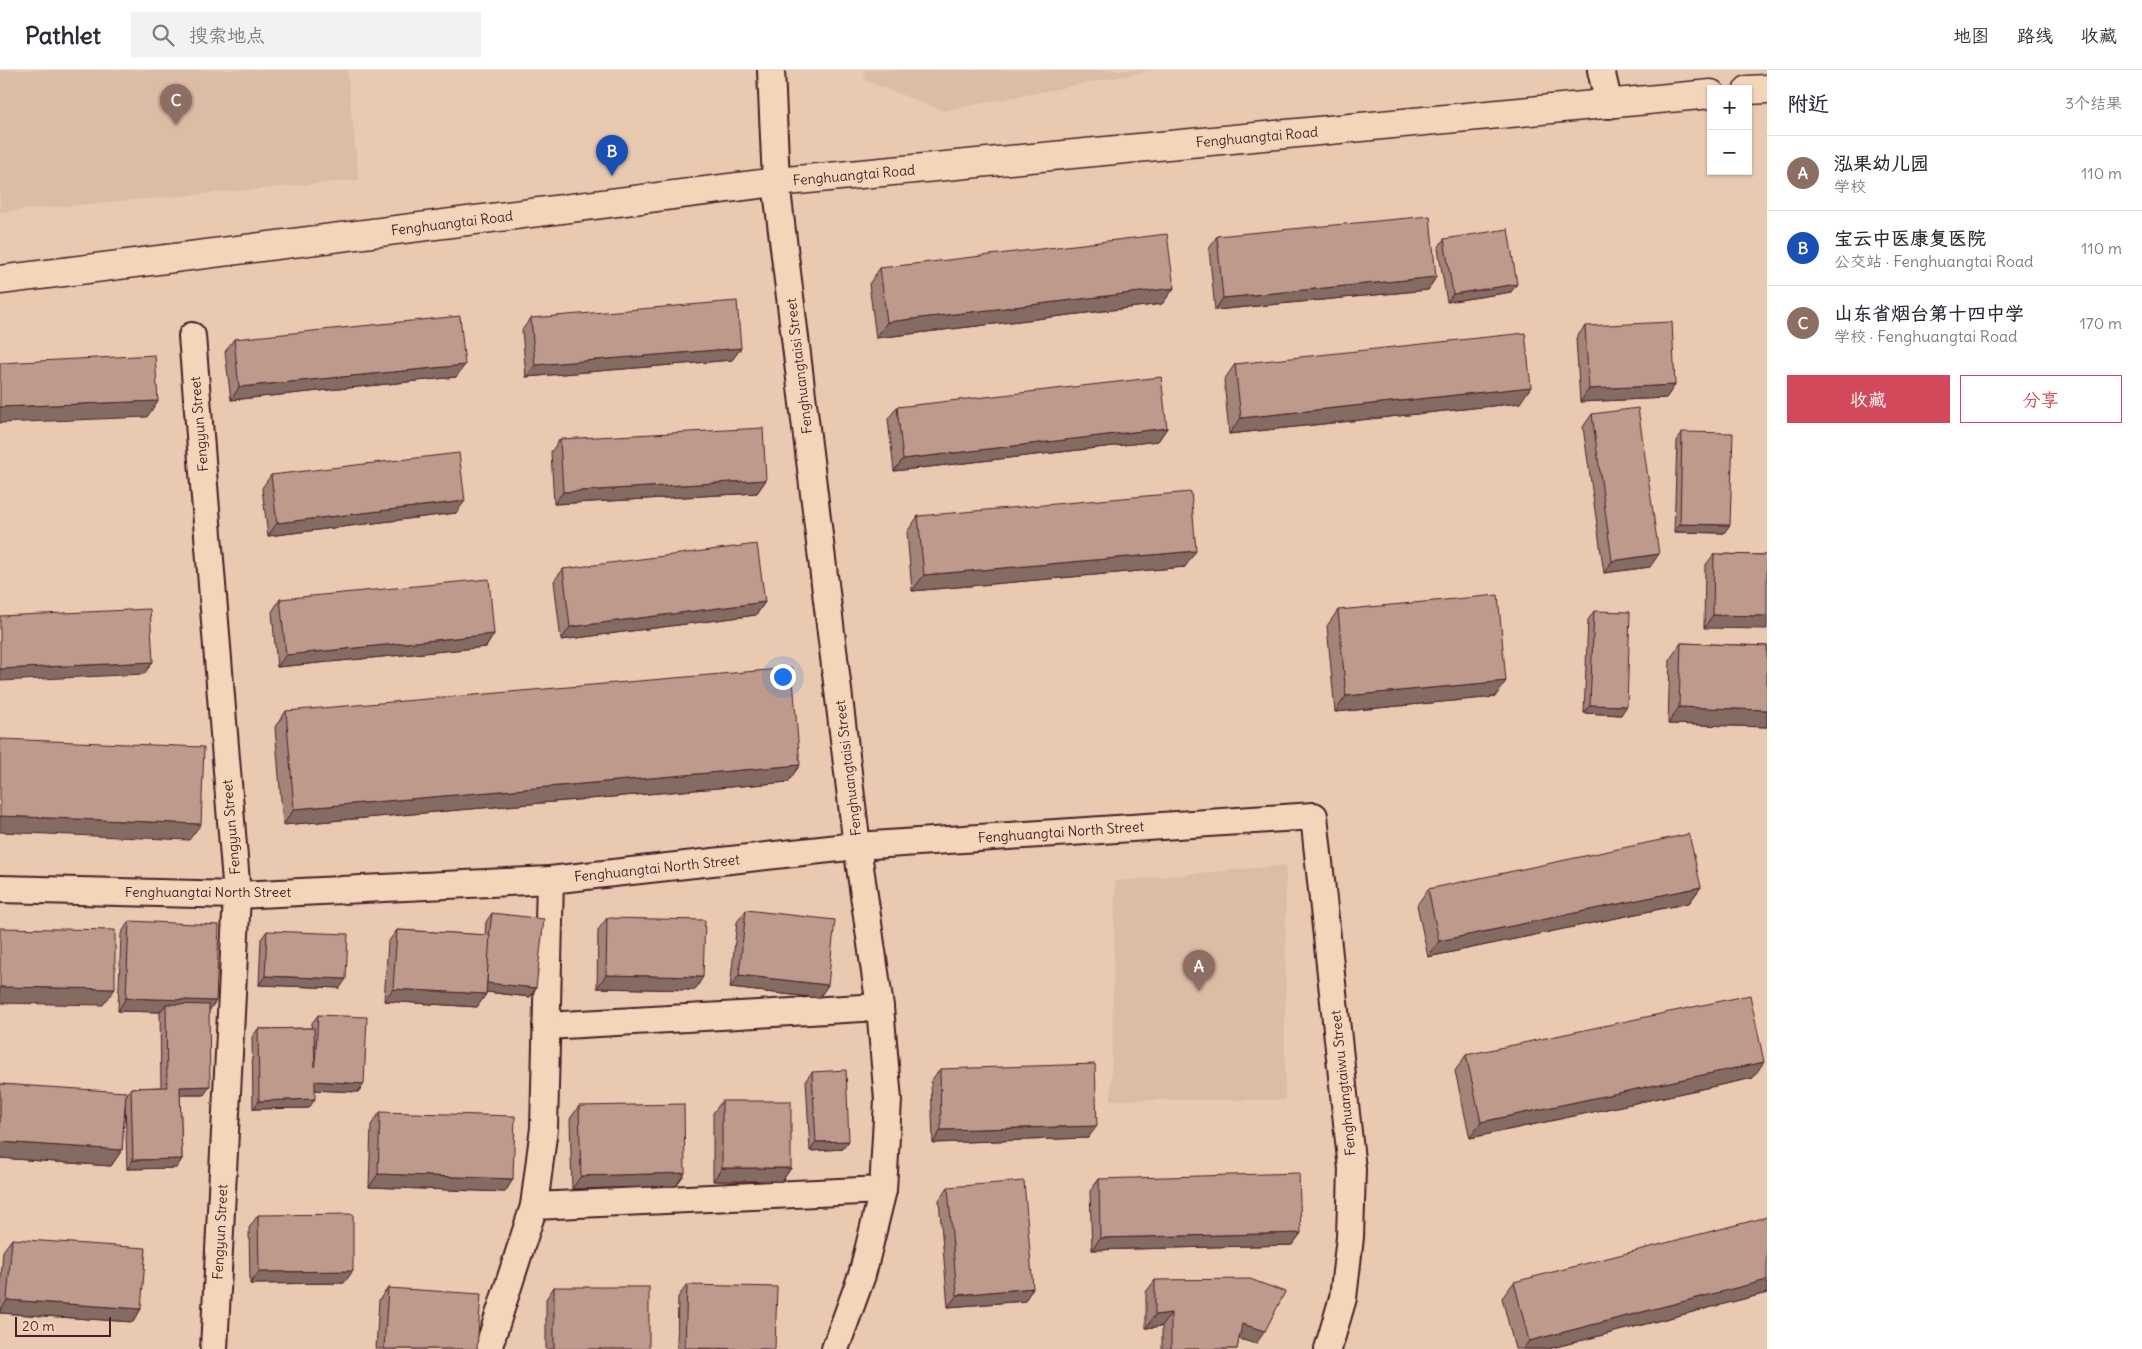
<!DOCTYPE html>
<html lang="zh">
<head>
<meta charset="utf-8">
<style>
  body { margin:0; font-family:Delius,"LXGW WenKai TC",sans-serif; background:#f2f2f3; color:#2b2b33 }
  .controls { position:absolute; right:15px; top:15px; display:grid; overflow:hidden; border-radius:0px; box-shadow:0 1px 4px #0004 }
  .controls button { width:45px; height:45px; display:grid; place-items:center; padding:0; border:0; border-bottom:1px solid #e1e1e2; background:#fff; color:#2b2b33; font:25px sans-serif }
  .scale { position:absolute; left:15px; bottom:12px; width:96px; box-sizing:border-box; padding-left:5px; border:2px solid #4a1f2b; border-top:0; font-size:14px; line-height:18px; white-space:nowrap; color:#4a1f2b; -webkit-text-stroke:4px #f3d5b9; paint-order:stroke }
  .you { position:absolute; left:782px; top:606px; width:18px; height:18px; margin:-12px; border:4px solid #fff; border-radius:50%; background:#1a73e8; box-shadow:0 0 0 8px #1a73e833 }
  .badge { display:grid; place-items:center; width:32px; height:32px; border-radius:50%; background:#d1495b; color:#fff; font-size:16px; font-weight:700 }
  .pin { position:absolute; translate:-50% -41px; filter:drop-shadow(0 1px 2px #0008) }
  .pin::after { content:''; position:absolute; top:26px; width:18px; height:15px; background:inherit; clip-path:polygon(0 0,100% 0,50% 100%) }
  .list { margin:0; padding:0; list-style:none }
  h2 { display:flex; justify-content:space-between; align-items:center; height:65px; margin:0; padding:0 20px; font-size:21px }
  h2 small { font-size:16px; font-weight:400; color:#7c7c81 }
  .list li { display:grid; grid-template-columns:32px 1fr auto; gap:15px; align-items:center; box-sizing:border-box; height:75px; padding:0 20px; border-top:1px solid #e1e1e2 }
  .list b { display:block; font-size:19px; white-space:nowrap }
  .list p { margin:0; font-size:16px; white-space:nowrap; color:#7c7c81 }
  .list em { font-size:16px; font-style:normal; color:#7c7c81 }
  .actions { display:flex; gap:10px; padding:15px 20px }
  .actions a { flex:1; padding:11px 0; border:1px solid #d1495b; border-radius:0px; text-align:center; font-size:18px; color:#d1495b }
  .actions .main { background:#d1495b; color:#fff }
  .icon { flex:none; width:28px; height:28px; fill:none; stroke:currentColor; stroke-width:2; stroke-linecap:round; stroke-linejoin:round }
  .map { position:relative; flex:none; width:1767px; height:1279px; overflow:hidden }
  header { display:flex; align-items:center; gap:30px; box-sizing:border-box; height:70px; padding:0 25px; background:#fff; border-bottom:1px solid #e1e1e2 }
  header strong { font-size:24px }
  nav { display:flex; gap:28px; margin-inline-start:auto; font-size:18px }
  .search { width:350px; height:45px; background:#f2f2f3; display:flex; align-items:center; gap:12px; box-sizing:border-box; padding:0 18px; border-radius:0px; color:#7c7c81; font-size:19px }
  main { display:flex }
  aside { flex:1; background:#fff }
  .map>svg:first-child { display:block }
  .built { fill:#dcbca6 }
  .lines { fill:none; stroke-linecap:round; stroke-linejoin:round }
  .street-casing { stroke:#4a1f2b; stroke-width:30 }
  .secondary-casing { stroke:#4a1f2b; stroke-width:31 }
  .street { stroke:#f3d5b9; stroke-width:26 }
  .secondary { stroke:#f3d5b9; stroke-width:28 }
  .wall { fill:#a38478; stroke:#4a1f2b }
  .shaded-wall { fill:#846c62; stroke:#4a1f2b }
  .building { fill:#bd9a8c; stroke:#4a1f2b }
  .labels { text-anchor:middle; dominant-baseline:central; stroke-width:4; stroke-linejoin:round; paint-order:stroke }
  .street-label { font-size:14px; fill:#4a1f2b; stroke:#f3d5b9 }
</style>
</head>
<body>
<header>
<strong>Pathlet</strong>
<div class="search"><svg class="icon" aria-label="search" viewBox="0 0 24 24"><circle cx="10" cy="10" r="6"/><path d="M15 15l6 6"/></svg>搜索地点</div>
<nav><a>地图</a><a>路线</a><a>收藏</a></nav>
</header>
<main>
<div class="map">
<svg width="1767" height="1279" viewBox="0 0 1767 1279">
  <rect width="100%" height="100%" fill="#e9cab1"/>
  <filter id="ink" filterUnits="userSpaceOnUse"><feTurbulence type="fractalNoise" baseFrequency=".02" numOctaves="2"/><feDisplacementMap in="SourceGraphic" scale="10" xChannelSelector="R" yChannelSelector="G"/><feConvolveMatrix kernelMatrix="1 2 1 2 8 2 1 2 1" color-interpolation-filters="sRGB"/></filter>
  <g filter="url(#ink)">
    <g class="built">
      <path d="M 0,0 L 347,0 L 359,110 L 0,142 Z"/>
      <path d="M 863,0 L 1155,0 L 943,41 L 866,11 Z"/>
      <path d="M 1286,795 L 1285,1030 L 1111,1030 L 1115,811 Z"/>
    </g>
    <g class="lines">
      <g class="street-casing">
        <g id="street">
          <path d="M 771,0 L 776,112 L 857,776 L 880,937 L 888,1030 L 883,1120 L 862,1205 L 835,1279"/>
          <path d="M 1601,0 L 1609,35"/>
          <path d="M 192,266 L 237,825 L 214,1279"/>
          <path d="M 0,819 L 237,825 L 550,810 L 857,776 L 1314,746 L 1352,1099 L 1350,1167 L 1343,1228 L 1328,1279"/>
          <path d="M 546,956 L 880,937"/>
          <path d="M 534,1136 L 883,1120"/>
          <path d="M 488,1279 L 534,1136 L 544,1058 L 550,810"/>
        </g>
      </g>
      <g class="secondary-casing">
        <g id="secondary">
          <path d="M 1748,20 L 1767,19"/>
          <path d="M 0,210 L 776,112 L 1711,24"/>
        </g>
      </g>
      <use href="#street" class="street"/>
      <use href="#secondary" class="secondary"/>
    </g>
    <g class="wall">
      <path d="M 1217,166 L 1436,207 L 1428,220 L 1215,240 L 1209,179 Z"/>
      <path d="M 1444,169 L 1511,222 L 1447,232 L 1438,178 Z"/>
      <path d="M 880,198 L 1174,218 L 1162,234 L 876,268 L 869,214 Z"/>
      <path d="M 531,248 L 741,278 L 732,290 L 526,307 L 522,260 Z"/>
      <path d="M 1585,256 L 1675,315 L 1666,328 L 1580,332 L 1576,268 Z"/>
      <path d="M 234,269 L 456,307 L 231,330 L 225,282 Z"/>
      <path d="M 1235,294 L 1520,333 L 1229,364 L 1224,310 Z"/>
      <path d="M 897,337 L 1167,358 L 1158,371 L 894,401 L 888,349 Z"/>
      <path d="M 1592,344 L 1650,497 L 1604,503 L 1583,357 Z"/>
      <path d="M 1682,362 L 1724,463 L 1674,462 L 1677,371 Z"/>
      <path d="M 560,369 L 766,410 L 757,423 L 554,434 L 551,382 Z"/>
      <path d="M 271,405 L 456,443 L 268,466 L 262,418 Z"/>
      <path d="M 918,446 L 1185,497 L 912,521 L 907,462 Z"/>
      <path d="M 1714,484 L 1767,485 L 1704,558 L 1705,496 Z"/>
      <path d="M 563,499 L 765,532 L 756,545 L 561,570 L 554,511 Z"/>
      <path d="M 280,529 L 494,564 L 486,577 L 277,597 L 272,542 Z"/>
      <path d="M 1338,540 L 1495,627 L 1335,642 L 1327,556 Z"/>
      <path d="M 1594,541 L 1621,645 L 1584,643 L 1588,550 Z"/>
      <path d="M 1681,573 L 1767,576 L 1767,657 L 1668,654 L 1670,589 Z"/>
      <path d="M 286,641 L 788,712 L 283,755 L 275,657 Z"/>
      <path d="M 1701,817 L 1689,833 L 1428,887 L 1417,835 L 1428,819 Z"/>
      <path d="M 746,840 L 828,915 L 819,928 L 730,918 L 737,852 Z"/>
      <path d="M 492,843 L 536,918 L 530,927 L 486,922 L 486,924 L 477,937 L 384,931 L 388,872 L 397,860 L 485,865 L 486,852 Z"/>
      <path d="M 607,848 L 695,920 L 597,918 L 598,860 Z"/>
      <path d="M 129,851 L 209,940 L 204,1025 L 180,1025 L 182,1089 L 176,1098 L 127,1099 L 125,1031 L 122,1080 L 111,1096 L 0,1088 L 0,1014 L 126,1026 L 131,1018 L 161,1017 L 160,942 L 118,941 L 121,864 Z"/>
      <path d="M 267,861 L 340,918 L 259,915 L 261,869 Z"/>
      <path d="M 318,945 L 364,1014 L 358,1022 L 315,1020 L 309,1038 L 253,1039 L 252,967 L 258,959 L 311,958 L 312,953 Z"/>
      <path d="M 1466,985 L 1753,1008 L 1470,1068 L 1455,1001 Z"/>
      <path d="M 940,999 L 1088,1068 L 933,1073 L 931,1011 Z"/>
      <path d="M 812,1002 L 843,1079 L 810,1081 L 806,1010 Z"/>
      <path d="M 722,1031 L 791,1098 L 782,1111 L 713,1111 L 713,1043 Z"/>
      <path d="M 579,1036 L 685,1103 L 676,1116 L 572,1119 L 570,1049 Z"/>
      <path d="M 380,1042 L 513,1109 L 505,1122 L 369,1117 L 371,1055 Z"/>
      <path d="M 1099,1109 L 1301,1163 L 1292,1175 L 1092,1180 L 1090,1121 Z"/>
      <path d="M 948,1117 L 1025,1231 L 948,1237 L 939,1130 Z"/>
      <path d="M 258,1145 L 344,1213 L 250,1214 L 249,1158 Z"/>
      <path d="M 12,1169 L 141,1239 L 133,1252 L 0,1243 L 0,1222 L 3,1181 Z"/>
      <path d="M 1155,1210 L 1256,1274 L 1239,1268 L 1237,1279 L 1162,1279 L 1162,1256 L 1146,1258 L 1146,1222 Z"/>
      <path d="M 1514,1212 L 1767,1223 L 1548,1279 L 1515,1279 L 1502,1228 Z"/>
      <path d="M 687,1215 L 775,1279 L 677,1279 L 678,1227 Z"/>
      <path d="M 554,1217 L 649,1279 L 546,1279 L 546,1229 Z"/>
      <path d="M 388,1218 L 477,1279 L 376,1279 L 379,1230 Z"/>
    </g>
    <g class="shaded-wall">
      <path d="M 1436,207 L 1428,220 L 1215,240 L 1223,228 Z"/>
      <path d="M 1517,214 L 1511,222 L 1447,232 L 1453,224 Z"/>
      <path d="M 1174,218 L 1162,234 L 876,268 L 887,252 Z"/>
      <path d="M 741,278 L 732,290 L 526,307 L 535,295 Z"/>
      <path d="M 465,295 L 456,307 L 231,330 L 239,317 Z"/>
      <path d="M 1675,315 L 1666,328 L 1580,332 L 1589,319 Z"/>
      <path d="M 1531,317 L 1520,333 L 1229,364 L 1241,348 Z"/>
      <path d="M 158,331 L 147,347 L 0,353 L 0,337 Z"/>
      <path d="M 1167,358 L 1158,371 L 894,401 L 903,389 Z"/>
      <path d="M 766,410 L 757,423 L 554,434 L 563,422 Z"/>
      <path d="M 465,431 L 456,443 L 268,466 L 277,453 Z"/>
      <path d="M 1680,454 L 1730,455 L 1724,463 L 1674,462 Z"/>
      <path d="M 1196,481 L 1185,497 L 912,521 L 924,505 Z"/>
      <path d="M 1659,484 L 1650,497 L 1604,503 L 1612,491 Z"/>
      <path d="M 765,532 L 756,545 L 561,570 L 570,557 Z"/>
      <path d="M 1713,545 L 1767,546 L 1767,559 L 1704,558 Z"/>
      <path d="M 494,564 L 486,577 L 277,597 L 286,585 Z"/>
      <path d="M 153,592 L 144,604 L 0,611 L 0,599 Z"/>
      <path d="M 1506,611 L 1495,627 L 1335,642 L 1346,626 Z"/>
      <path d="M 1590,635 L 1627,636 L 1621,645 L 1584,643 Z"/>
      <path d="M 1679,637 L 1767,640 L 1767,657 L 1668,654 Z"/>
      <path d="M 800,695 L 788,712 L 283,755 L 294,739 Z"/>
      <path d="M 0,746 L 201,754 L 189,770 L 0,762 Z"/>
      <path d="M 1701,817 L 1689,833 L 1428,887 L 1439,871 Z"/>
      <path d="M 606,905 L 703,907 L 695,920 L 597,918 Z"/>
      <path d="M 739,905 L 828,915 L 819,928 L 730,918 Z"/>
      <path d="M 265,906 L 346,909 L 340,918 L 259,915 Z"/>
      <path d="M 484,912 L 536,918 L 530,927 L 478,921 Z"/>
      <path d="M 0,917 L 115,919 L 103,935 L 0,933 Z"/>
      <path d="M 393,919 L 486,924 L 477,937 L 384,931 Z"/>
      <path d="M 126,928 L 216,931 L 207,944 L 166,934 L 160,942 L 118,941 Z"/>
      <path d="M 1764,992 L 1753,1008 L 1470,1068 L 1481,1052 Z"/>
      <path d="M 315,1011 L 364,1014 L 358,1022 L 309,1020 Z"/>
      <path d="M 210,1016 L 204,1025 L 174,1025 L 180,1017 Z"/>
      <path d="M 315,1029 L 309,1038 L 253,1039 L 259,1031 Z"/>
      <path d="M 1097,1056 L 1088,1068 L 933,1073 L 941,1060 Z"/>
      <path d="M 849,1071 L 843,1079 L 810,1081 L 816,1072 Z"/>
      <path d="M 0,1072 L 122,1080 L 111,1096 L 0,1088 Z"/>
      <path d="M 182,1089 L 176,1098 L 127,1099 L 133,1090 Z"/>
      <path d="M 722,1098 L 791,1098 L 782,1111 L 713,1111 Z"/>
      <path d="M 685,1103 L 676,1116 L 572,1119 L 581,1106 Z"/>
      <path d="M 378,1104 L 513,1109 L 505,1122 L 369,1117 Z"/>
      <path d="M 1301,1163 L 1292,1175 L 1092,1180 L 1100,1168 Z"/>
      <path d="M 353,1201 L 344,1213 L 250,1214 L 259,1202 Z"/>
      <path d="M 1767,1210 L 1767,1223 L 1548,1279 L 1523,1279 L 1529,1271 Z"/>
      <path d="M 1033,1218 L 1025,1231 L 948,1237 L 957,1225 Z"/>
      <path d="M 7,1230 L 141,1239 L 133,1252 L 0,1243 L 0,1241 Z"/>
      <path d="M 1171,1243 L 1162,1256 L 1146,1258 L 1155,1245 Z"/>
      <path d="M 1242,1254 L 1265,1261 L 1256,1274 L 1233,1267 Z"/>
    </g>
    <g class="building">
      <path d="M 1430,146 L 1436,207 L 1223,228 L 1217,166 Z"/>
      <path d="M 1508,159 L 1517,214 L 1453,224 L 1444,169 Z"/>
      <path d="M 1167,164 L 1174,218 L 887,252 L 880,198 Z"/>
      <path d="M 737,231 L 741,278 L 535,295 L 531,248 Z"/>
      <path d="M 460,246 L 465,295 L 239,317 L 234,269 Z"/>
      <path d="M 1672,252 L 1675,315 L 1589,319 L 1585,256 Z"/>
      <path d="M 1525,263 L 1531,317 L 1241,348 L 1235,294 Z"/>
      <path d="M 155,285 L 158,331 L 0,337 L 0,293 Z"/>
      <path d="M 1161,307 L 1167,358 L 903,389 L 897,337 Z"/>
      <path d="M 1638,338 L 1659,484 L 1612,491 L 1592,344 Z"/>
      <path d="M 763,358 L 766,410 L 563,422 L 560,369 Z"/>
      <path d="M 1682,362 L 1733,363 L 1730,455 L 1680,454 Z"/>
      <path d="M 459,383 L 465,431 L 277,453 L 271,405 Z"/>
      <path d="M 1191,422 L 1196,481 L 924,505 L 918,446 Z"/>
      <path d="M 757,474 L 765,532 L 570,557 L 563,499 Z"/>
      <path d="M 1714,484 L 1767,485 L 1767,546 L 1713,545 Z"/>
      <path d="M 489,509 L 494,564 L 286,585 L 280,529 Z"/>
      <path d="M 1498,525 L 1506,611 L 1346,626 L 1338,540 Z"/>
      <path d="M 150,539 L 153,592 L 0,599 L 0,546 Z"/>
      <path d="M 1594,541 L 1630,542 L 1627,636 L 1590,635 Z"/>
      <path d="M 1681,573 L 1767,576 L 1767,640 L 1679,637 Z"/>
      <path d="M 792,598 L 800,695 L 294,739 L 286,641 Z"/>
      <path d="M 0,669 L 204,677 L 201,754 L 0,746 Z"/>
      <path d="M 1689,764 L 1701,817 L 1439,871 L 1428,819 Z"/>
      <path d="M 746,840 L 835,850 L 828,915 L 739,905 Z"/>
      <path d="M 492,843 L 544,849 L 536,918 L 487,913 L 489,868 Z"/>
      <path d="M 607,848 L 705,850 L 703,907 L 606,905 Z"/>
      <path d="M 129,851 L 219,855 L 216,931 L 126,928 Z"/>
      <path d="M 0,858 L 115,860 L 115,919 L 0,917 Z"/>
      <path d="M 397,860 L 490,865 L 486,924 L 393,919 Z"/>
      <path d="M 267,861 L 348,864 L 346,909 L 265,906 Z"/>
      <path d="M 1750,925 L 1764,992 L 1481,1052 L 1466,985 Z"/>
      <path d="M 166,934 L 209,935 L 210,1016 L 180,1017 L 182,1089 L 133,1090 L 131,1018 L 167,1017 Z"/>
      <path d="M 318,945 L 367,947 L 364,1014 L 315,1011 L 315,1029 L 259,1031 L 258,959 L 314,958 L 315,997 Z"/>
      <path d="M 1095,994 L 1097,1056 L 941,1060 L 940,999 Z"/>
      <path d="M 846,1000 L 849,1071 L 816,1072 L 812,1002 Z"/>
      <path d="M 0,1014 L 126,1022 L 122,1080 L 0,1072 Z"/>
      <rect x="722" y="1031" width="69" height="67"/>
      <path d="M 684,1034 L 685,1103 L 581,1106 L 579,1036 Z"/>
      <path d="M 380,1042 L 515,1046 L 513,1109 L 378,1104 Z"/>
      <path d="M 1299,1103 L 1301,1163 L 1100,1168 L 1099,1109 Z"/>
      <path d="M 1024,1111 L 1033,1218 L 957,1225 L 948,1117 Z"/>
      <path d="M 353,1144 L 353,1201 L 259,1202 L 258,1145 Z"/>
      <path d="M 1767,1147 L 1767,1210 L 1529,1271 L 1514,1212 Z"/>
      <path d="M 12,1169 L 146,1178 L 141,1239 L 7,1230 Z"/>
      <path d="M 1250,1209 L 1285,1222 L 1265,1261 L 1242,1254 L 1237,1279 L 1171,1279 L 1171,1243 L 1155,1245 L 1155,1210 Z"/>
      <path d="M 687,1215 L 777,1217 L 775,1279 L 685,1278 Z"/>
      <rect x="554" y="1217" width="95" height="62"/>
      <path d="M 388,1218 L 481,1224 L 477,1279 L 384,1279 Z"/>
    </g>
  </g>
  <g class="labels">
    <g class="street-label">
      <text transform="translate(1257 67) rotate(-5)">Fenghuangtai Road</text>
      <text transform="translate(854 105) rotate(-5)">Fenghuangtai Road</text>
      <text transform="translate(452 153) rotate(-7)">Fenghuangtai Road</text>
      <text transform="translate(799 296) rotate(-97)">Fenghuangtaisi Street</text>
      <text transform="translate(199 354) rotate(-95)">Fengyun Street</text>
      <text transform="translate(848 698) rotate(-97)">Fenghuangtaisi Street</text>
      <text transform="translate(231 757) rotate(-95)">Fengyun Street</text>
      <text transform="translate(1061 762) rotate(-4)">Fenghuangtai North Street</text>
      <text transform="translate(657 798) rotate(-6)">Fenghuangtai North Street</text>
      <text x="208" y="822">Fenghuangtai North Street</text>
      <text transform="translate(1343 1013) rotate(-96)">Fenghuangtaiwu Street</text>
      <text transform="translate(220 1162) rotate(-87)">Fengyun Street</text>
    </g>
  </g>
</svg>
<div class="controls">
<button>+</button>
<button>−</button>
</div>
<div class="scale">20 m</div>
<div class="you"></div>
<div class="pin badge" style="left:1199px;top:921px;background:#8d6e63">A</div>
<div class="pin badge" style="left:612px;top:106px;background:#1a4fb4">B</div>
<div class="pin badge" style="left:176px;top:55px;background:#8d6e63">C</div>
</div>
<aside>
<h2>附近<small>3个结果</small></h2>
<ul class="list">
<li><span class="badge" style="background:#8d6e63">A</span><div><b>泓果幼儿园</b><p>学校</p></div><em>110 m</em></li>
<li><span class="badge" style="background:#1a4fb4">B</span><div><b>宝云中医康复医院</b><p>公交站 · Fenghuangtai Road</p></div><em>110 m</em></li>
<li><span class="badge" style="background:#8d6e63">C</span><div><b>山东省烟台第十四中学</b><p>学校 · Fenghuangtai Road</p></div><em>170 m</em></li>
</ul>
<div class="actions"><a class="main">收藏</a><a>分享</a></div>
</aside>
</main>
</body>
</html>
